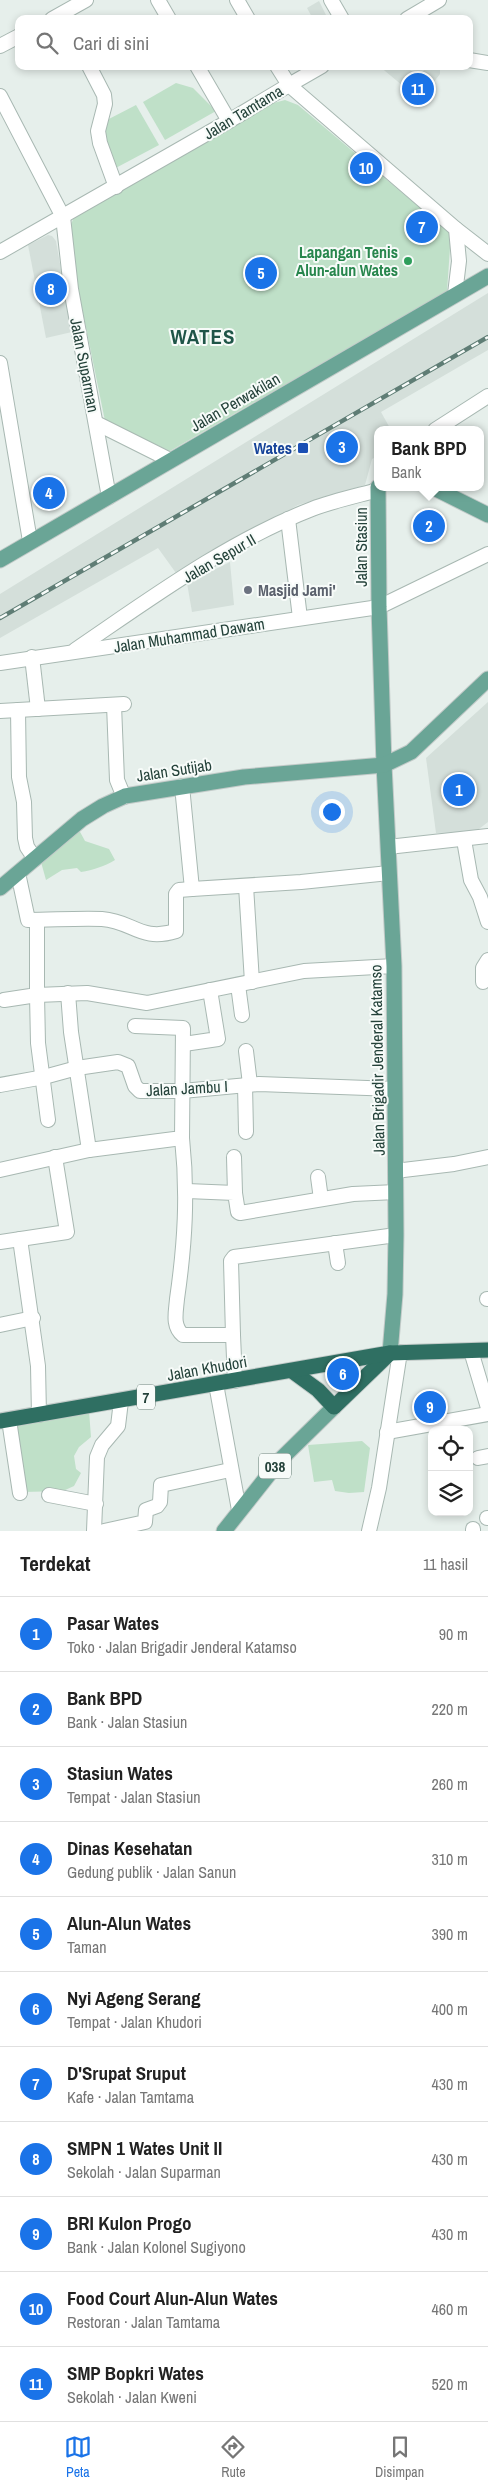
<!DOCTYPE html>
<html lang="id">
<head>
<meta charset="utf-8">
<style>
  body { margin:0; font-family:"Archivo Narrow",sans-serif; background:#f2f2f2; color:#222 }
  .controls { position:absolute; right:15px; bottom:15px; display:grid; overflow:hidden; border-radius:10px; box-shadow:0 2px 8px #0003 }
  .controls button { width:45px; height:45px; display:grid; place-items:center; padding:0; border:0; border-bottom:1px solid #e0e0e0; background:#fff; color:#222; font:25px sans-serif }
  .you { position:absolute; left:331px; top:811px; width:18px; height:18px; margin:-12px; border:4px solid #fff; border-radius:50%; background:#1a73e8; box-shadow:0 0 0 8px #1a73e833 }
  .badge { display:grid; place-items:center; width:32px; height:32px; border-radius:50%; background:#1a73e8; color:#fff; font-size:16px; font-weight:700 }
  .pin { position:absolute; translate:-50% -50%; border:2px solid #fff; box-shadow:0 1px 5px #0006 }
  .popup { position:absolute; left:374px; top:426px; width:110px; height:65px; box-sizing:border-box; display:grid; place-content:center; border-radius:10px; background:#fff; filter:drop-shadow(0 1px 4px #0005); font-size:16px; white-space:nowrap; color:#767676 }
  .popup b { font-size:19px; color:#222 }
  .popup::after { content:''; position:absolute; left:50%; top:100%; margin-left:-10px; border:10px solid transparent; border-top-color:#fff }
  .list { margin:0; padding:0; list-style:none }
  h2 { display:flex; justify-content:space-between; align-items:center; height:65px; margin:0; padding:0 20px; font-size:21px }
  h2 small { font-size:16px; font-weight:400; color:#767676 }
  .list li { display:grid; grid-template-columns:32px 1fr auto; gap:15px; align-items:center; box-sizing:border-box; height:75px; padding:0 20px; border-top:1px solid #e0e0e0 }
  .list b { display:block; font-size:19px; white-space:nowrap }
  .list p { margin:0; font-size:16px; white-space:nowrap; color:#767676 }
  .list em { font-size:16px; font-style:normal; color:#767676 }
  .icon { flex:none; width:28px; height:28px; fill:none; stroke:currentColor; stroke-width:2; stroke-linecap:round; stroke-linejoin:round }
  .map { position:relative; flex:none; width:488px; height:1531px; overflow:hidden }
  .search { position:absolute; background:#fff; box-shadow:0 2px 8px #0003; left:15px; right:15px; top:15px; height:55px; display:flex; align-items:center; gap:12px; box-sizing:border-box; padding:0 18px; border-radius:10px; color:#767676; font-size:19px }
  .sheet { height:890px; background:#fff }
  nav { display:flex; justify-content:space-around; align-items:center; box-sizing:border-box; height:70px; border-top:1px solid #e0e0e0; background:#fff; font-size:14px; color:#767676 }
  nav a { display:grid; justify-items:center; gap:2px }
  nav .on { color:#1a73e8 }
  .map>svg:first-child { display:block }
  .built { fill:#d4dfda }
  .green { fill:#bfe0c8 }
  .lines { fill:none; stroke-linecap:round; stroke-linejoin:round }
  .minor-casing { stroke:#a8b8b2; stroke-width:16 }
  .major-casing { stroke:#c2cac8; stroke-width:17 }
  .highway-casing { stroke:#c2cac8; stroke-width:17 }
  .minor { stroke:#fff; stroke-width:14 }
  .major { stroke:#6aa596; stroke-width:15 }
  .highway { stroke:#2f6f62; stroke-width:15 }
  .rail-casing { stroke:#5f7d75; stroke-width:4.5 }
  .rail { stroke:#f7fbf9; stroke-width:2.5; stroke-dasharray:8; stroke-linecap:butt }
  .leisure-dot { fill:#2e9e5b; stroke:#f7fbf9; stroke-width:2 }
  .transit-dot { fill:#1a4fb4; stroke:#f7fbf9; stroke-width:2 }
  .worship-dot { fill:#6b7280; stroke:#f7fbf9; stroke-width:2 }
  .labels { text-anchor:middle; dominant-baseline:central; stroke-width:4; stroke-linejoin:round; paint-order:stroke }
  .shield { fill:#f7fbf9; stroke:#637a73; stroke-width:1 }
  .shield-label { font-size:15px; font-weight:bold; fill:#24423a }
  .street-label { font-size:16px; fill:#24423a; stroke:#f7fbf9 }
  .leisure-label { font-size:16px; font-weight:bold; fill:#27864d; stroke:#f7fbf9; text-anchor:end }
  .transit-label { font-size:16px; font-weight:bold; fill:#164399; stroke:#f7fbf9; text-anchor:end }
  .worship-label { font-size:16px; font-weight:bold; fill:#5b616d; stroke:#f7fbf9; text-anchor:start }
  .district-label { font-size:21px; font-weight:bold; letter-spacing:1px; fill:#1f5548; stroke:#f7fbf9 }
</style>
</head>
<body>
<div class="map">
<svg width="488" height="1531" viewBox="0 0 488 1531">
  <rect width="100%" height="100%" fill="#e6efeb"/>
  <g class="built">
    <path d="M 319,1 L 328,19 L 313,19 L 307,8 Z"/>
    <path d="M 379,66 L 405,66 L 419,77 L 424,70 L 422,66 L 440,67 L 440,74 L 420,100 Z"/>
    <path d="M 48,235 L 52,236 L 56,241 L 72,332 L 46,338 L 28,245 Z"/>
    <path d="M 488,293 L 488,350 L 381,412 L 391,430 L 378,430 L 378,456 L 372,459 L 365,485 L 298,505 L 176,573 L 158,548 L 0,638 L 0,594 Z"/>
    <path d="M 230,562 L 234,605 L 192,612 L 187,583 Z"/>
    <path d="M 488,702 L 488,822 L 475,832 L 436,833 L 426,758 Z"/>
  </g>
  <g class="green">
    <path d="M 176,83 L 193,88 L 216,111 L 165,140 L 143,102 Z"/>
    <path d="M 285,100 L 298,105 L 451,234 L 447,291 L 170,451 L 105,421 L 67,234 L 74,217 L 270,104 Z"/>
    <path d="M 136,105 L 159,145 L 112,170 L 105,146 L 105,121 Z"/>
    <path d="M 79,830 L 85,841 L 109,849 L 115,860 C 105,866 93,870 81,872 L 77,868 L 62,870 L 46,880 L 41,862 Z"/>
    <path d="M 89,1411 L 91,1437 L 79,1447 L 74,1456 L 76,1469 L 81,1473 L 74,1486 L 63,1491 L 23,1492 L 10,1425 Z"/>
    <path d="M 362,1441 L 370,1448 L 364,1492 L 349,1493 L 335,1491 L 332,1480 L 314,1482 L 308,1445 Z"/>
  </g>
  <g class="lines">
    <g class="minor-casing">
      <g id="minor">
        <path d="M 158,0 L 169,19"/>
        <path d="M 237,0 L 248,19"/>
        <path d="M 331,0 L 342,19"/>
        <path d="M 52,19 L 86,0"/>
        <path d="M 407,19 L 439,0"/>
        <path d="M 0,46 L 19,36"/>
        <path d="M 469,60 L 488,63"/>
        <path d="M 89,66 L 104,95 L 105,104 L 98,131 L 100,143 L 116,187"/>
        <path d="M 197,66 L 229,121"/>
        <path d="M 277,66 L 289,85 L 322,66"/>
        <path d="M 0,96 L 63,217 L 71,289 L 109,497"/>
        <path d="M 456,229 L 488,254"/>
        <path d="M 0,252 L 229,121 L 289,85 L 456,229 L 459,261 L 455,294"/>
        <path d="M 0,363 L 30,541"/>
        <path d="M 96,423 L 170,460"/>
        <path d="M 435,430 L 488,396"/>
        <path d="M 288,519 L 300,618"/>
        <path d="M 75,650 C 150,599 227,542 312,509 C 333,501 356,496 378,490"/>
        <path d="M 32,657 L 38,709"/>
        <path d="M 0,663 L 379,607 L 488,554"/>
        <path d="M 114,705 L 117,780 L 124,797"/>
        <path d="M 18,710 L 19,777 L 24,802 L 25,838 L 27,847 L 35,859"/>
        <path d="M 0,711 L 124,704"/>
        <path d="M 182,786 L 192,889 L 301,882 L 389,873"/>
        <path d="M 464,840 L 471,880 L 480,897 L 488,922"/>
        <path d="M 388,847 L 488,836"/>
        <path d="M 18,873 L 28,920 C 52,920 77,918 102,919 C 133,921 140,942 176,931 L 176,894 L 179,890 L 192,889"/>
        <path d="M 246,886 L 252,982"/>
        <path d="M 483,982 L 483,968 L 488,960"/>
        <path d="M 238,985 L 242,1015"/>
        <path d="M 68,993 L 71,1032 L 89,1150"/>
        <path d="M 4,1000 L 37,995 L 37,920"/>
        <path d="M 184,1044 L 218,1039 L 210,990"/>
        <path d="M 246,1051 L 250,1084"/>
        <path d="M 0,1085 L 44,1077 L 77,1068 L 118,1062 L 128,1066 L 135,1086 L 140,1091 L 182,1091 L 259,1084 L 394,1089"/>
        <path d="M 245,1085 L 246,1132"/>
        <path d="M 48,1120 L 38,1043 L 37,995 L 87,993 L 147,1003 L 304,971 L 394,966"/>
        <path d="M 182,1138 C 188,1194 185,1243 177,1299 C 176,1312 172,1326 183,1335 L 233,1335 L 235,1381"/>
        <path d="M 234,1157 L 235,1193"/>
        <path d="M 0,1170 L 89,1150 L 182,1138 L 183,1028 L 135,1026"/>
        <path d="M 395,1171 L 454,1164 L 488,1157"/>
        <path d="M 318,1177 L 321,1199"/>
        <path d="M 187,1191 L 235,1193 L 238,1212 L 240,1213 L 353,1194 L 396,1192"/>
        <path d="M 20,1239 L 38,1366 L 39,1415"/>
        <path d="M 0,1242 L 67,1232 L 55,1157"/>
        <path d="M 335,1243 L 338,1263"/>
        <path d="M 487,1299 L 488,1299"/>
        <path d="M 0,1325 L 33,1318"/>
        <path d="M 233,1335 L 231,1261 L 234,1257 L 396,1235"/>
        <path d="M 471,1351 L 488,1408"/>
        <path d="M 216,1384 L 239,1510"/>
        <path d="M 9,1420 L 20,1493"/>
        <path d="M 387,1432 L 488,1414"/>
        <path d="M 478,1458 L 488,1456"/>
        <path d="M 49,1495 L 96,1504"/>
        <path d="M 487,1518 L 488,1518"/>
        <path d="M 473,1529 L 473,1531"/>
        <path d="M 94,1531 L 97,1457 L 102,1445 L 118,1426 L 121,1401"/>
        <path d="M 104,1531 L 145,1522 L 146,1510 L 157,1506 L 160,1502 L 161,1485 L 230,1470"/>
        <path d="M 369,1531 L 379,1488 L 400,1352"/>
      </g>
    </g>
    <g class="major-casing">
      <g id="major">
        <path d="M 378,487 L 379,607 L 384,765 L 394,966 L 396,1235 L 395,1294 L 390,1353"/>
        <path d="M 432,487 L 488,515"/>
        <path d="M 0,560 L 488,276"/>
        <path d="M 0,888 L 82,819 L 103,806 L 125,796 L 244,777 L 384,765 L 411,752 L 488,679"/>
        <path d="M 224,1531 L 281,1459 L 334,1407"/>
      </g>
    </g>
    <g class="highway-casing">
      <g id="highway">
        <path d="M 292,1371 L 318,1390 L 334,1407 L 390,1353"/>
        <path d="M 0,1421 L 390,1353 L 488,1350"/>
      </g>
    </g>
    <use href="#minor" class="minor"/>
    <use href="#major" class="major"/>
    <use href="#highway" class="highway"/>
    <g class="rail-casing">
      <path id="rail" d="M 0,618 L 488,337"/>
    </g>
    <use href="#rail" class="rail"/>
  </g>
  <circle class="leisure-dot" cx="408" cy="261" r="5"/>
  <rect class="transit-dot" x="297" y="442" width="12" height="12" rx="2.5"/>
  <circle class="worship-dot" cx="248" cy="590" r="5"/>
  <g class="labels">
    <g class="shield">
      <rect x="137" y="1384.5" width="18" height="25" rx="4"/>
      <rect x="259" y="1453.5" width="32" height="25" rx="4"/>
    </g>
    <g class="shield-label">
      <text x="146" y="1397">7</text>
      <text x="275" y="1466">038</text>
    </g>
    <g class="street-label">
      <text transform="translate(243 112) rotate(-31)">Jalan Tamtama</text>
      <text transform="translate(85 365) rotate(79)">Jalan Suparman</text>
      <text transform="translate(235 402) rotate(-30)">Jalan Perwakilan</text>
      <text transform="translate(361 547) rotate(-90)">Jalan Stasiun</text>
      <text transform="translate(219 558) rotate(-30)">Jalan Sepur II</text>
      <text transform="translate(189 635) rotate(-9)">Jalan Muhammad Dawam</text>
      <text transform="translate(174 770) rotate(-9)">Jalan Sutijab</text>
      <text transform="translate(377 1060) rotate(-91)">Jalan Brigadir Jenderal Katamso</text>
      <text transform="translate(187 1088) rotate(-3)">Jalan Jambu I</text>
      <text transform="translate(207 1368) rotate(-10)">Jalan Khudori</text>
    </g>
    <g class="leisure-label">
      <text x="398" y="252">Lapangan Tenis<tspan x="398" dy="18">Alun-alun Wates</tspan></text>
    </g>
    <g class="transit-label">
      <text x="292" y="448">Wates</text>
    </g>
    <g class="worship-label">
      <text x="258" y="590">Masjid Jami'</text>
    </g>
    <g class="district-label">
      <text x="203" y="336">WATES</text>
    </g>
  </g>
</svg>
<div class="controls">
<button><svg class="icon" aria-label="locate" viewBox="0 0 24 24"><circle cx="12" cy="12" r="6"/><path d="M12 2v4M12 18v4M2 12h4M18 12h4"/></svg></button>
<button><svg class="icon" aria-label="layers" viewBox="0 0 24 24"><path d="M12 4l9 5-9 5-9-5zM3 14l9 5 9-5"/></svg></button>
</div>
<div class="you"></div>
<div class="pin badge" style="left:459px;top:790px">1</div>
<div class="pin badge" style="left:429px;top:526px">2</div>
<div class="popup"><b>Bank BPD</b>Bank</div>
<div class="pin badge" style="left:342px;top:447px">3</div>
<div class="pin badge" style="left:49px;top:493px">4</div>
<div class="pin badge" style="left:261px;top:273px">5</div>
<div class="pin badge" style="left:343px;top:1374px">6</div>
<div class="pin badge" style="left:422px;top:227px">7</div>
<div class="pin badge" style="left:51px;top:289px">8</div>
<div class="pin badge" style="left:430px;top:1407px">9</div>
<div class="pin badge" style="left:366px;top:168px">10</div>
<div class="pin badge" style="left:418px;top:89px">11</div>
<div class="search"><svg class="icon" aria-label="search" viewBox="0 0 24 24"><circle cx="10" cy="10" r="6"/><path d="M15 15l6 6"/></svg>Cari di sini</div>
</div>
<section class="sheet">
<h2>Terdekat<small>11 hasil</small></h2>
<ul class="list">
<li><span class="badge">1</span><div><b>Pasar Wates</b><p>Toko · Jalan Brigadir Jenderal Katamso</p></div><em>90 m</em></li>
<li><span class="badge">2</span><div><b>Bank BPD</b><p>Bank · Jalan Stasiun</p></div><em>220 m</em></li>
<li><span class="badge">3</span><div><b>Stasiun Wates</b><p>Tempat · Jalan Stasiun</p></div><em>260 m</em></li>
<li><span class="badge">4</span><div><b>Dinas Kesehatan</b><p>Gedung publik · Jalan Sanun</p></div><em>310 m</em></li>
<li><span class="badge">5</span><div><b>Alun-Alun Wates</b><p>Taman</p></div><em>390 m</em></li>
<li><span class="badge">6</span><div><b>Nyi Ageng Serang</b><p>Tempat · Jalan Khudori</p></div><em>400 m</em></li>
<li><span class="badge">7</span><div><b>D'Srupat Sruput</b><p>Kafe · Jalan Tamtama</p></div><em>430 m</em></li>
<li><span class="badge">8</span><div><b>SMPN 1 Wates Unit II</b><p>Sekolah · Jalan Suparman</p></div><em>430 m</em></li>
<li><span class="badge">9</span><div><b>BRI Kulon Progo</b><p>Bank · Jalan Kolonel Sugiyono</p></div><em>430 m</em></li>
<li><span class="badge">10</span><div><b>Food Court Alun-Alun Wates</b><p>Restoran · Jalan Tamtama</p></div><em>460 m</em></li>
<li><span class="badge">11</span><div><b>SMP Bopkri Wates</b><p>Sekolah · Jalan Kweni</p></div><em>520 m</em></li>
</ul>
</section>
<nav>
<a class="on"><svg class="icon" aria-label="map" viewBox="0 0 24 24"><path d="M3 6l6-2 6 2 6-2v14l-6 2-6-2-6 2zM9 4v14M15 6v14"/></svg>Peta</a>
<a><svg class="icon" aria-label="directions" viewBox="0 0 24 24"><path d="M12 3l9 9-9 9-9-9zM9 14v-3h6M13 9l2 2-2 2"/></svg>Rute</a>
<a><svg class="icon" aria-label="saved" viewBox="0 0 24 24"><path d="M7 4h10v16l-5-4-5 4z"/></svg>Disimpan</a>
</nav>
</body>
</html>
